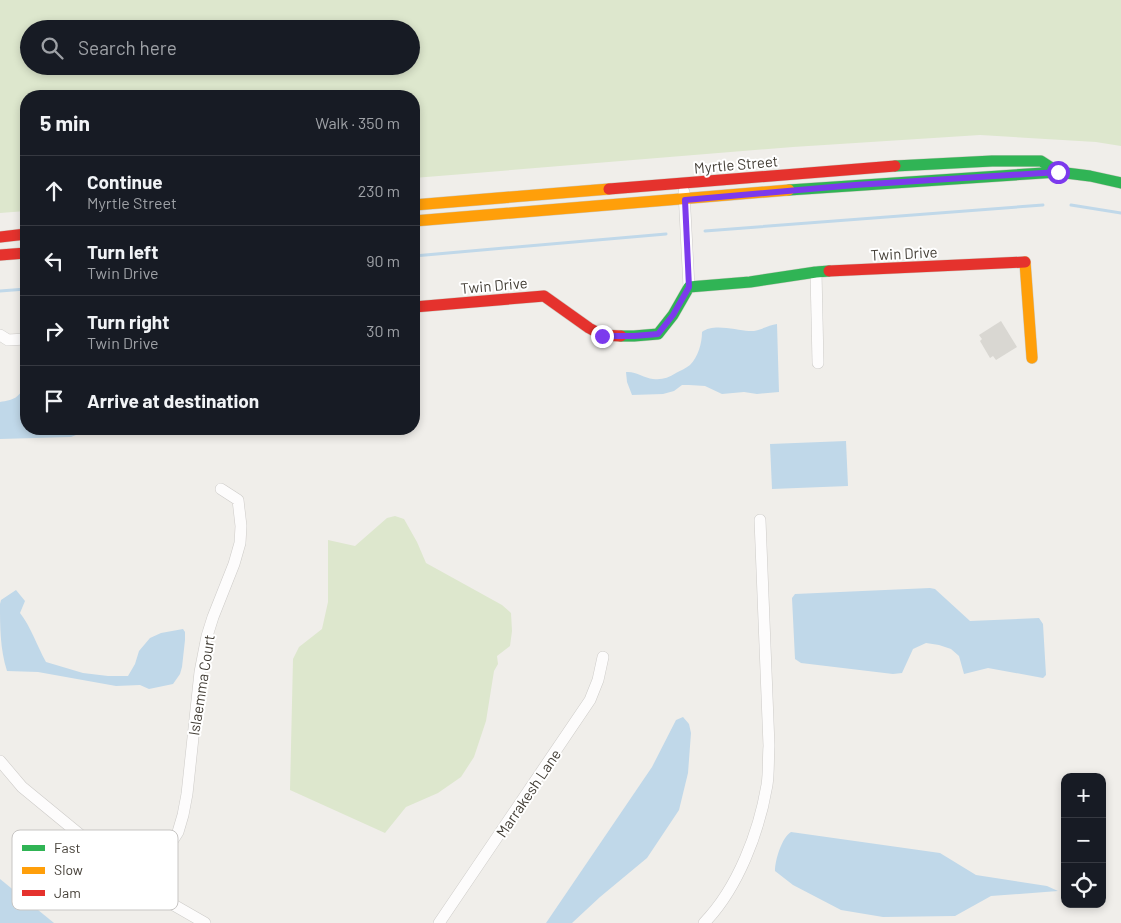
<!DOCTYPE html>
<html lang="en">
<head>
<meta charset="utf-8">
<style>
  body { margin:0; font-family:Barlow,sans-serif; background:#20242c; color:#f1f3f6 }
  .controls { position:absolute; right:15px; bottom:15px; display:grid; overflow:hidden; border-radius:10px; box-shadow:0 2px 8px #0003 }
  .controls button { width:45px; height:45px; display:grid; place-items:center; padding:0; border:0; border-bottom:1px solid #363941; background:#171b24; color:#f1f3f6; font:25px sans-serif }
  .stop { position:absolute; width:15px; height:15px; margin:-11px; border:4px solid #7c3aed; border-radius:50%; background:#fff }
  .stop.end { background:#7c3aed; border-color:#fff; box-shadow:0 1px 5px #0008 }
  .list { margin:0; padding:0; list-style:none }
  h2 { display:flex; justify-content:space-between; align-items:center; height:65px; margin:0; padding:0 20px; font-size:21px }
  h2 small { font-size:16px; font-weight:400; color:#9ea1a6 }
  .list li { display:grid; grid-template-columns:32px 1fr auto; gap:15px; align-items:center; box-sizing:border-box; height:70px; padding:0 20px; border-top:1px solid #363941 }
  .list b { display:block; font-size:19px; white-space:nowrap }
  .list p { margin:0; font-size:16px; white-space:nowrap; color:#9ea1a6 }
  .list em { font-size:16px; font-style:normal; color:#9ea1a6 }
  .icon { flex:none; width:28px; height:28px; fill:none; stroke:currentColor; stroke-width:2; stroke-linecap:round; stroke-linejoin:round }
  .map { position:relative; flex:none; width:1121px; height:923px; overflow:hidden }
  .search { position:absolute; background:#171b24; box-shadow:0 2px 8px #0003; left:20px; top:20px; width:400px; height:55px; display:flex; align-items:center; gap:12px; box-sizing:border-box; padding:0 18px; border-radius:28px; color:#9ea1a6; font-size:19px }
  .panel { position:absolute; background:#171b24; box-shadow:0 2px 8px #0003; left:20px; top:90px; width:400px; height:345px; border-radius:20px }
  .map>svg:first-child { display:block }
  .green { fill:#dde7cd; fill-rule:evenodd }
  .water { fill:#c0d8e9 }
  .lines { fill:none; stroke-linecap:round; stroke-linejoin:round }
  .stream { stroke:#c0d8e9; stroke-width:3 }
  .building { fill:#d9d7d2 }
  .street-casing { stroke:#cdcbc8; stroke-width:12 }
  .fast-casing { stroke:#cdcbc2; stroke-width:12 }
  .slow-casing { stroke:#cdcbc2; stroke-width:12 }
  .jam-casing { stroke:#cdcbc2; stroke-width:12 }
  .street { stroke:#fdfcfc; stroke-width:11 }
  .fast { stroke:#30b455; stroke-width:11 }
  .slow { stroke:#ff9f0a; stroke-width:11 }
  .jam { stroke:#e5322d; stroke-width:11 }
  .route { stroke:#7c3aed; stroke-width:6 }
  .labels { text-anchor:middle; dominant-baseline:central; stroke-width:4; stroke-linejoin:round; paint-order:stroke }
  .street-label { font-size:15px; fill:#443f37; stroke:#fff }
  .key { fill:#fff; stroke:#c7c5c3; stroke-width:1 }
  .key-label { font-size:14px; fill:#443f37 }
</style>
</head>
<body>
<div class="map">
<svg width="1121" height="923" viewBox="0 0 1121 923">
  <rect width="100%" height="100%" fill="#f0eeea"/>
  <g class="green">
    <path d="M 0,0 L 1121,0 L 1121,146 L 1096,142 L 980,135 L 793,147 L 414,178 L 414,96 L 26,96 L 26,211 L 0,213 ZM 29,29 L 411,29 L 411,66 L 29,66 Z"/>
    <path d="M 395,516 L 404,519 L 417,542 L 426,563 L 502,605 L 511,613 L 512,631 L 510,646 L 497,656 L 498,664 L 494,671 L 486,721 L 474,757 L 461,777 L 438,793 L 406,807 L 385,833 L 290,790 L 293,659 L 299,647 L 322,629 L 328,602 L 328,540 L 355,546 L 387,518 Z"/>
  </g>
  <g class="water">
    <path d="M 777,324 L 779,392 L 757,394 L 744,392 L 722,394 L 705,386 L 689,385 L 682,385 L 674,391 L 663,394 L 632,395 L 627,382 L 626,372 C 636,371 644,378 653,379 C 662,380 668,378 676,373 C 680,371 686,368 690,365 C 698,357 702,343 702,332 C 713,323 736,330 749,331 C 758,332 768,325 777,324 Z"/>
    <path d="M 26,382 L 26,429 L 68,429 L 76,435 L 71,437 L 0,439 L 0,402 C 13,400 21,398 24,383 Z"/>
    <path d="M 846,441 L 848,486 L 772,489 L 770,444 Z"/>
    <path d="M 930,588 L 935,589 L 970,621 L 1039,618 L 1043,624 L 1046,675 L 1043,678 L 988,668 L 964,674 L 959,656 L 951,649 L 939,645 L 926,643 L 913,649 L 902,673 L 893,674 L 801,663 L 795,659 L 792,598 L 795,594 Z"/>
    <path d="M 16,590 L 25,601 L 20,613 C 31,627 37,646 46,662 L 83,673 L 108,676 L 128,676 L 135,664 L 139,651 L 150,638 L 161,633 L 183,629 L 185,632 L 185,640 L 182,667 L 180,674 L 173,684 L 149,689 L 140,685 L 116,686 L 38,672 L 7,671 C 0,649 0,626 0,604 L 1,600 Z"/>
    <path d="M 683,717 L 689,724 L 691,733 L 688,773 L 679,810 L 647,858 L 600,897 L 572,923 L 546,923 L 652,767 L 676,720 Z"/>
    <path d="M 791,832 L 940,853 L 976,875 L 1047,886 L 1058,891 L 991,896 L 955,916 L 883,917 L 841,910 L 793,885 L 775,871 C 775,860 782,837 791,832 Z"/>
    <path d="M 0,879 L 54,923 L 0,923 Z"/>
  </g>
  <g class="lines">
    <g class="stream">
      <path d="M 1071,205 L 1121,213"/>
      <path d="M 705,231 L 1043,205"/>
      <path d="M 414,256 L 666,234"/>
      <path d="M 0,291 L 26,289"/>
    </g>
  </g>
  <path class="building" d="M 1001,321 L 1017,347 L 996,360 L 993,356 L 990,358 L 980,341 L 982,339 L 979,335 Z"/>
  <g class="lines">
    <g class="street-casing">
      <g id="street">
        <path d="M 684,192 L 689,287"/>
        <path d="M 816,272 L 818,363"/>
        <path d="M 0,335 L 8,340 L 26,339"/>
        <path d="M 0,761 L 22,787 L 129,875 L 165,900 L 205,923"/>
        <path d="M 144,885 L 178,832 L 183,815 L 187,794 L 200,672 L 207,636 L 213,617 L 234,564 L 240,543 L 241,526 L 238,500 L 221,489"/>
        <path d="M 439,923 L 590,700 L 598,680 L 603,657"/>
        <path d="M 704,923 C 738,888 759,832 767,785 C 769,772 768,759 769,746 L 760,520"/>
      </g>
    </g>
    <g class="fast-casing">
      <g id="fast">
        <path d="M 895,166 L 992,161 L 1041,161 L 1058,172"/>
        <path d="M 789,190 L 1058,172 L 1090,176 L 1121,183"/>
        <path d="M 621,336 L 634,336 L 658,334 L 673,315 L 689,287 L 750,282 L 816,272 L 829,271"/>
      </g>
    </g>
    <g class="slow-casing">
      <g id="slow">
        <path d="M 414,205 L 609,189"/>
        <path d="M 414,221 L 789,190"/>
        <path d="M 1025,262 L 1032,358"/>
      </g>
    </g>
    <g class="jam-casing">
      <g id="jam">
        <path d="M 609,189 L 895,166"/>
        <path d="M 0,237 L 26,234"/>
        <path d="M 0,255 L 26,253"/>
        <path d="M 829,271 L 1025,262"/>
        <path d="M 414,307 L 544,296 L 589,328 L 602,335 L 621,336"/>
      </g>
    </g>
    <use href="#street" class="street"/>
    <use href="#fast" class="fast"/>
    <use href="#slow" class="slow"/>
    <use href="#jam" class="jam"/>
  </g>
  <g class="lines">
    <path class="route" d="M 602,336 L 634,336 L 658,334 L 673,315 L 689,287 L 685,200 L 855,185 L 1058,172"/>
  </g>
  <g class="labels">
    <g class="street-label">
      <text transform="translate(736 164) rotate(-5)">Myrtle Street</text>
      <text transform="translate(904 253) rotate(-3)">Twin Drive</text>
      <text transform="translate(494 285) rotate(-5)">Twin Drive</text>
      <text transform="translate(201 685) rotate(-81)">Islaemma Court</text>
      <text transform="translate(528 793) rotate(-56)">Marrakesh Lane</text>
    </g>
  </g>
  <rect x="12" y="830" width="166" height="80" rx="8" class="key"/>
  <rect x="22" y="845" width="23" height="6" fill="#30b455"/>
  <rect x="22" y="867" width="23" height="7" fill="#ff9f0a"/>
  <rect x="22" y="890" width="23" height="6" fill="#e5322d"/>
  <g class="key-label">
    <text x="54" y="853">Fast</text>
    <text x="54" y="875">Slow</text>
    <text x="54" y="898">Jam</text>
  </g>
</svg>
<div class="controls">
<button>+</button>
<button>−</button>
<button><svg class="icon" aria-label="locate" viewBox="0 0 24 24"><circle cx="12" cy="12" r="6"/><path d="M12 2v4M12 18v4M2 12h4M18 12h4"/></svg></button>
</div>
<div class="stop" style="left:1058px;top:172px"></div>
<div class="stop end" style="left:602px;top:336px"></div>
<div class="search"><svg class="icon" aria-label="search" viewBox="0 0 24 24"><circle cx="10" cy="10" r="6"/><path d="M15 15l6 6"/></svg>Search here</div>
<section class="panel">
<h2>5 min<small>Walk · 350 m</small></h2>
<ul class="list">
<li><svg class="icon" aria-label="ahead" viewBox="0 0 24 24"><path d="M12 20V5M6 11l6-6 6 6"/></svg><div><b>Continue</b><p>Myrtle Street</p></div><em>230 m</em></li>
<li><svg class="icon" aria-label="left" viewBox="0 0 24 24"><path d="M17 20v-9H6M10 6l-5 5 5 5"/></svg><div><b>Turn left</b><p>Twin Drive</p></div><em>90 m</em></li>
<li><svg class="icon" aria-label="right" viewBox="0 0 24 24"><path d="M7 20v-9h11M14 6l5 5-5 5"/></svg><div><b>Turn right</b><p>Twin Drive</p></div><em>30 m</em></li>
<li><svg class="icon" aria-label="arrive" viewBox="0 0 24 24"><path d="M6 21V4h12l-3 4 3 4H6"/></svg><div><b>Arrive at destination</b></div></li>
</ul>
</section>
</div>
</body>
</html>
